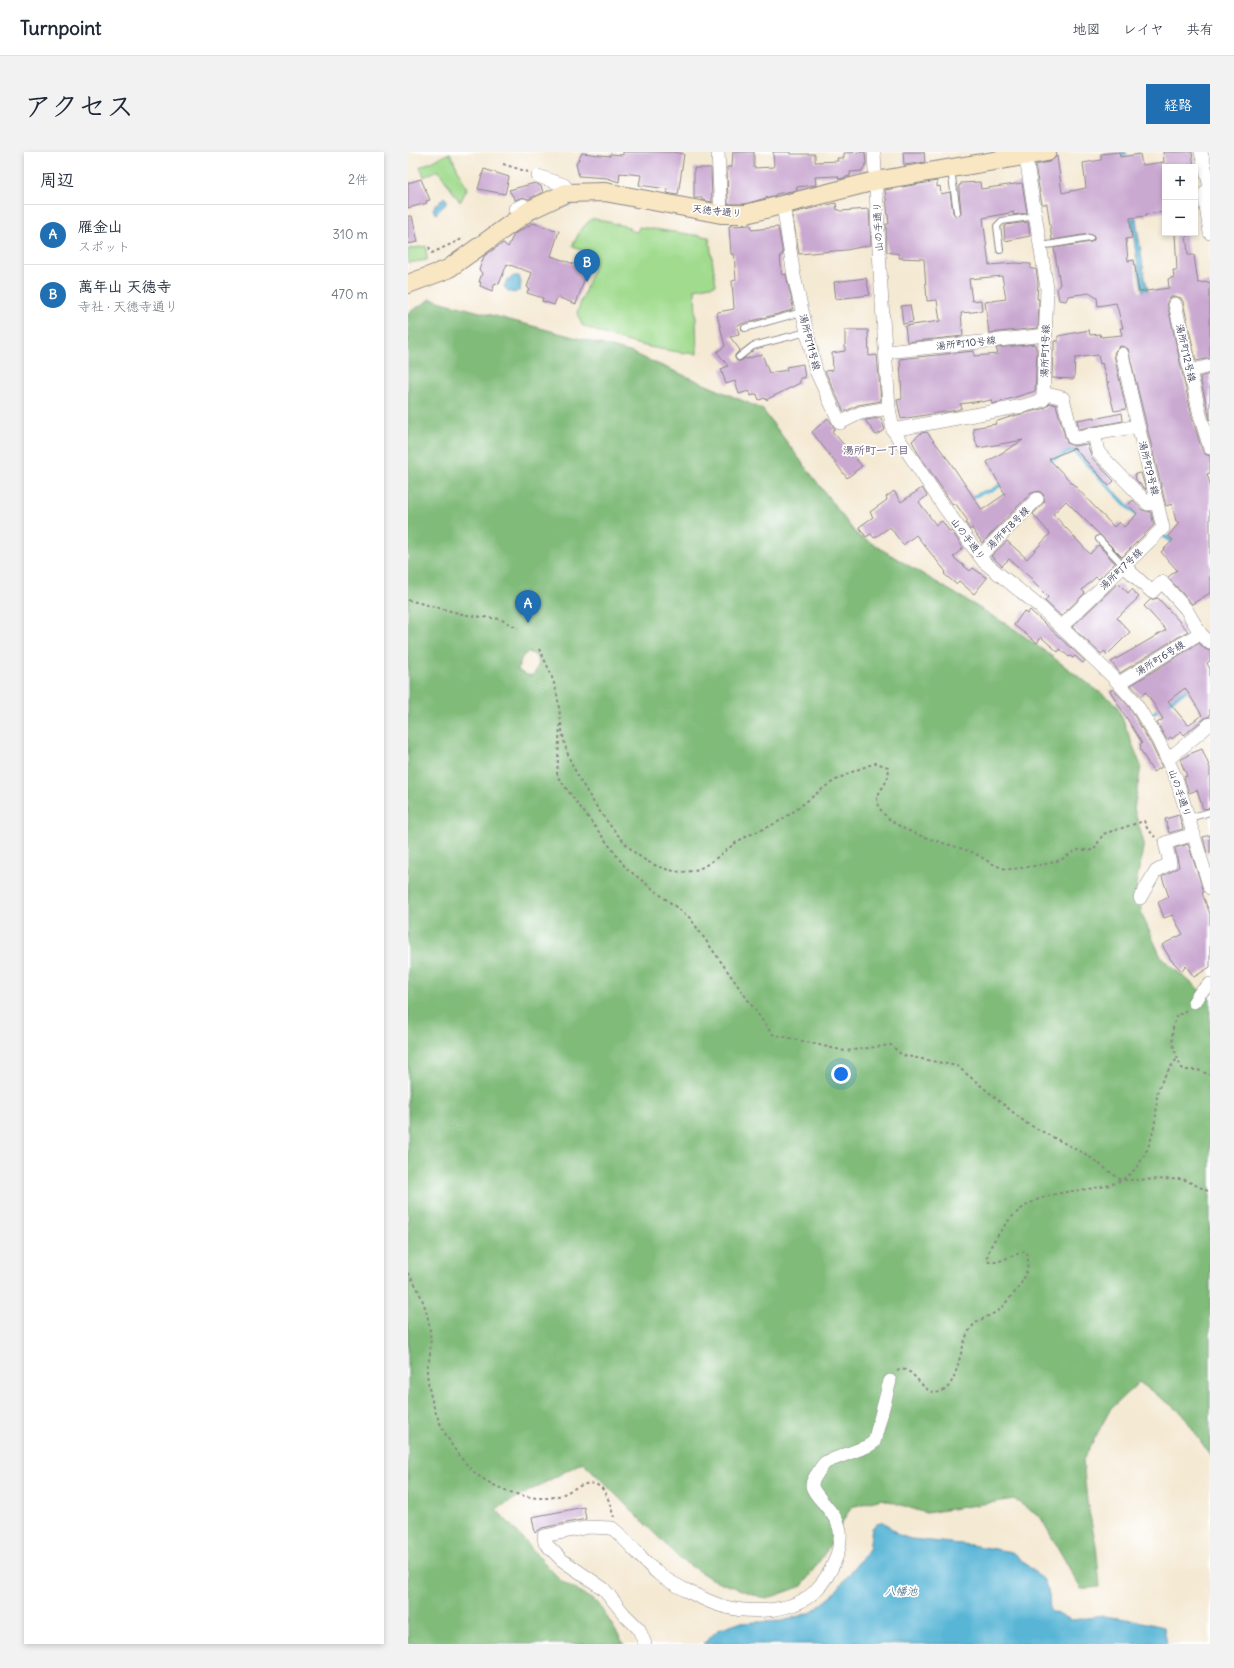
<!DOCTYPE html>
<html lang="ja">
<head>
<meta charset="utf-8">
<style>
  body { margin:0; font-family:Delius,"Klee One",sans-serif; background:#f2f2f3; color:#1f2937 }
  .controls { position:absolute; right:12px; top:12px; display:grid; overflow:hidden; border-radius:0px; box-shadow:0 2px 6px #0003 }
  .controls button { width:36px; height:36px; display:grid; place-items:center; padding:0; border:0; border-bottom:1px solid #e0e1e3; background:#fff; color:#1f2937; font:20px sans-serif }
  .you { position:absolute; left:433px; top:922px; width:14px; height:14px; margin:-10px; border:3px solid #fff; border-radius:50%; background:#1a73e8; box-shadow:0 0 0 6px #1a73e833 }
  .badge { display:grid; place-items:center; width:26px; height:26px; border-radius:50%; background:#1f6fb2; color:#fff; font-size:13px; font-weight:700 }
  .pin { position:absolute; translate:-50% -33px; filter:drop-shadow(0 1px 2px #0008) }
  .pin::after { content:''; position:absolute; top:21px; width:14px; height:12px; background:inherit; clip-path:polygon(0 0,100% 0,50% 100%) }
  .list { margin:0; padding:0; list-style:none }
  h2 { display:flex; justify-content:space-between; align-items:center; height:52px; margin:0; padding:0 16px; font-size:17px }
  h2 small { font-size:13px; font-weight:400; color:#747a83 }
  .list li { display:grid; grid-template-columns:26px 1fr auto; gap:12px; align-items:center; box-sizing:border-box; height:60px; padding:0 16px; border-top:1px solid #e0e1e3 }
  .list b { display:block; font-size:15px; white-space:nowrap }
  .list p { margin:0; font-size:13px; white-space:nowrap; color:#747a83 }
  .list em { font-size:13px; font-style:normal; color:#747a83 }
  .map { position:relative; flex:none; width:802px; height:1492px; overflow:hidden; border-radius:0px }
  header { display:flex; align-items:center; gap:24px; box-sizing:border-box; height:56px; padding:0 20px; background:#fff; border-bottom:1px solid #e0e1e3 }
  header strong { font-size:19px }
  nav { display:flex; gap:22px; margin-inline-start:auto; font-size:14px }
  .intro { display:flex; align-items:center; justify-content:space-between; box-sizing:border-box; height:96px; padding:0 24px }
  h1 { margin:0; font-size:28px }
  .button { padding:10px 18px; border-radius:0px; background:#1f6fb2; color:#fff; font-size:14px; font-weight:700 }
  main { display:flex; gap:24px; padding:0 24px }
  aside { flex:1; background:#fff; border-radius:0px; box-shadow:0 2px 6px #0003 }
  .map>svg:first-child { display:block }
  .green { fill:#a0db8e; stroke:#617e64 }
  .forest { fill:#80bb79; stroke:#516e5a; fill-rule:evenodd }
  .water { fill:#58b5d6; stroke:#3d6c88 }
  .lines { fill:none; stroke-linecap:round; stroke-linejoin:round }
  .stream { stroke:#58b5d6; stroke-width:3.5 }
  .building { fill:#caa9d1; fill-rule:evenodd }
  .lane-casing { stroke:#8b8687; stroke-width:8 }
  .street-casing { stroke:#8b8687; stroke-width:14 }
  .secondary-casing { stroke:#8b8687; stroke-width:20 }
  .path { stroke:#8b8687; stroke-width:2; stroke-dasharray:3 3; stroke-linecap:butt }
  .lane { stroke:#fff; stroke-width:6 }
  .street { stroke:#fff; stroke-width:13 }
  .secondary { stroke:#f9e7c3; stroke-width:18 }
  .labels { text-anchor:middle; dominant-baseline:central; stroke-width:3.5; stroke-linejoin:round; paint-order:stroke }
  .street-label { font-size:10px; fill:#22223b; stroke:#fff }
  .neighbourhood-label { font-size:11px; font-weight:bold; fill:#5d5170; stroke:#fff }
  .water-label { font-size:11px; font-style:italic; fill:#385d79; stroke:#fff }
</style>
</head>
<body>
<header>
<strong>Turnpoint</strong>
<nav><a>地図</a><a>レイヤ</a><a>共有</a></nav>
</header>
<div class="intro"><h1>アクセス</h1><a class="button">経路</a></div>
<main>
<aside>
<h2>周辺<small>2件</small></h2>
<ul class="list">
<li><span class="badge">A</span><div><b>雁金山</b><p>スポット</p></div><em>310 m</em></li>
<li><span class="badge">B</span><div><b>萬年山 天徳寺</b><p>寺社 · 天徳寺通り</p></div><em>470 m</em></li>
</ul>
</aside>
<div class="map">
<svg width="802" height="1492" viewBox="0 0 802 1492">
  <rect width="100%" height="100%" fill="#fff"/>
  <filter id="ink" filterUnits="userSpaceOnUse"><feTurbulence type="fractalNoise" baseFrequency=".025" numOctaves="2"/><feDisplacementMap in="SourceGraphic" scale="8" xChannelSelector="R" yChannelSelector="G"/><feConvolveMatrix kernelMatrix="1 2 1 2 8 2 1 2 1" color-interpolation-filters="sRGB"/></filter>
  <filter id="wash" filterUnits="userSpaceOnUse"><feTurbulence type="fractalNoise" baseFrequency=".012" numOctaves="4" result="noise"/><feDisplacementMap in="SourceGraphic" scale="16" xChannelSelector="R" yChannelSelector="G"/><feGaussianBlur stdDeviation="0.9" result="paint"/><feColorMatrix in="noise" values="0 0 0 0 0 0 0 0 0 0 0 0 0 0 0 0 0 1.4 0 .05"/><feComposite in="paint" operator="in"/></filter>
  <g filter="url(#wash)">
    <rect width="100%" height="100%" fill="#f4e9d3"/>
    <g class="green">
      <path d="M 42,1 L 59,37 L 52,50 L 30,18 L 16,25 L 12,15 Z"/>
      <path d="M 183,67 L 187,67 L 221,75 L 221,78 L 229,80 L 231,75 L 301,85 L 308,133 L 287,137 L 289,202 C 252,199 207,189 174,173 L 169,161 L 185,117 L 182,109 L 183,102 L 165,95 L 165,93 L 172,79 Z"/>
      <path d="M 18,94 L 19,108 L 0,111 L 0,97 Z"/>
    </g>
    <path class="forest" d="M 23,147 L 222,200 L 354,257 L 448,382 L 608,478 L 709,553 L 733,614 L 726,657 L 736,691 L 728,732 L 734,763 L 753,805 L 802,847 L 802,1303 L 774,1261 L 731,1230 L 703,1256 L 675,1308 L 679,1349 L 688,1393 L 692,1435 L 673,1437 L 633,1366 L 606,1347 L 518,1361 L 474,1347 L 443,1355 L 419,1398 L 394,1434 L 358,1447 L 303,1427 L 272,1407 L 175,1310 L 88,1357 L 153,1429 L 190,1451 L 216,1492 L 0,1492 L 0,161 ZM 120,500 L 127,503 L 131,511 L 126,523 C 119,524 115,523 110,517 L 114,505 Z"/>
    <g class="water">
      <path d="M 713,0 L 718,0 L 736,121 L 741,143 L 736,145 L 731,122 Z"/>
      <path d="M 36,45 L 39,48 L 39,51 L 28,62 L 25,58 L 27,53 L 30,52 Z"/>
      <path d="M 106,124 L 111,124 L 113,130 L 112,138 L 106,141 L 100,139 L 96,135 L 99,128 Z"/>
      <path d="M 472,1370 L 476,1370 L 491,1383 L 503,1387 L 563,1393 L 604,1400 L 636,1428 L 641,1442 L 642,1459 L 664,1468 L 695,1464 L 725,1468 L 756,1475 L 759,1492 L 295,1492 L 311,1477 L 328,1471 L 374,1469 L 404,1460 L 424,1444 L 461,1397 L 464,1376 Z"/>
    </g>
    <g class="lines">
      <g class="stream">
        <path d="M 123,68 L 167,49"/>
        <path d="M 639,310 L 665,298 L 730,365"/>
        <path d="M 562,346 L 576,340 L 583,339 L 596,331"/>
        <path d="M 753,382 L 768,392"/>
        <path d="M 757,552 L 782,536"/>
        <path d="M 742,564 L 752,556"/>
      </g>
    </g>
    <g id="blocks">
      <g class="building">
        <path d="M 215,0 L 265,0 L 276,2 L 270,43 L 259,41 L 259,37 L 231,33 L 233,23 L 212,21 L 211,30 L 199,26 L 171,24 L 168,12 L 174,1 L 202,4 L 202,2 L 215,3 Z"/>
        <path d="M 325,0 L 346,0 L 346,16 L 366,15 L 365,0 L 382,0 L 382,2 L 407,2 L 407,10 L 430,9 L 429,6 L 436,6 L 436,1 L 457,0 L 458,12 L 454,19 L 442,20 L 442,24 L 431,27 L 430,24 L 407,25 L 408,33 L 388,35 L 389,38 L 368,42 L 368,43 L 337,52 L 320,52 L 319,15 L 324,15 Z"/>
        <path d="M 495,0 L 516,0 L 517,10 L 496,13 Z"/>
        <path d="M 711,0 L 712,5 L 732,2 L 734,13 L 756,10 L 755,0 L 784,0 L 786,15 L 757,15 L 757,60 L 738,62 L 738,64 L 722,66 L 724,86 L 718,87 L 720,109 L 726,108 L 731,140 L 761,136 L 760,127 L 766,125 L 765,118 L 769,118 L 767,81 L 778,81 L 780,103 L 786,103 L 790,131 L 802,130 L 802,206 L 788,209 L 775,150 L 773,146 L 766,144 L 761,146 L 759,150 L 784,265 L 794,298 L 797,302 L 802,304 L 802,321 L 799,322 L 802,331 L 802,441 L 784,452 L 760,425 L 769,418 L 753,400 L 765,388 L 760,384 L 771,371 L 768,369 L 764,352 L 758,354 L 720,197 L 717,195 L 712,194 L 707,199 L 706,203 L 718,257 L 706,259 L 699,231 L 701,230 L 699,230 L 694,211 L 692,212 L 690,203 L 667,206 L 666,227 L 644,226 L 645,198 L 646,198 L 646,189 L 650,189 L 650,184 L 681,178 L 682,183 L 692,182 L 693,185 L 714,183 L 712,176 L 715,176 L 708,151 L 690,154 L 689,146 L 681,141 L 660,144 L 658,149 L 651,148 L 649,137 L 652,132 L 646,96 L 683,90 L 686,88 L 686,85 L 681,82 L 644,88 L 639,52 L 634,52 L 627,13 L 641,10 L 649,4 L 654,41 L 678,36 L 675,11 L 693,8 L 693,2 Z"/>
        <path d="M 286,16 L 303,16 L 304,50 L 294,48 L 294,46 L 286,46 Z"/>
        <path d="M 76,17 L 101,25 L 97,42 L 70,37 Z"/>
        <path d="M 13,27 L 22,48 L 18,49 L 19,51 L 0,56 L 0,31 Z"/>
        <path d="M 529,29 L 529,35 L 532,34 L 533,42 L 542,40 L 545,61 L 549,64 L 552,63 L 553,60 L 551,39 L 551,33 L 553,33 L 553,31 L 572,30 L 573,37 L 614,31 L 619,61 L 605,63 L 606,60 L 575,66 L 581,113 L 607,111 L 623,112 L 623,117 L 628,117 L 630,130 L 629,147 L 631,147 L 630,176 L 581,181 L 577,150 L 598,147 L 594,124 L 561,127 L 564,149 L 573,148 L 574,159 L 553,161 L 555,184 L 499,190 L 497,174 L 532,169 L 529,148 L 519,149 L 516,107 L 491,106 L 491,102 L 479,100 L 478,72 L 481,72 L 477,38 Z"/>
        <path d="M 127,31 L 133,34 L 135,40 L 120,47 L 115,45 L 107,48 L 101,38 Z"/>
        <path d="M 428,51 L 429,58 L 431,58 L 432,59 L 461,57 L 463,93 L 438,98 L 391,102 L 384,61 Z"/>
        <path d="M 0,64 L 4,64 L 10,90 L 0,92 Z"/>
        <path d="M 620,70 L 622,84 L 597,89 L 596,76 L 598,73 Z"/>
        <path d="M 125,71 L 151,79 L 143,104 L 180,117 L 168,152 L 149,145 L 146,153 L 134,149 L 135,146 L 119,141 L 121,136 L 119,135 L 124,121 L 99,112 L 91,132 L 87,131 L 84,139 L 72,134 L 73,130 L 71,130 L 74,121 L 71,118 L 76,104 L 95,91 L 100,95 L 106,82 Z"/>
        <path d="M 343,73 L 344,78 L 370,75 L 375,103 L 372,103 L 374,123 L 378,122 L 385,154 L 384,158 L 329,173 L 331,183 L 322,185 L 332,198 L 327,203 L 327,206 L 329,209 L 332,209 L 338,206 L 339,207 L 354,202 L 361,221 L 379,218 L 378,215 L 395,212 L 397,226 L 392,226 L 392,231 L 358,248 L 357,246 L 351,248 L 349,242 L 343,244 L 341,239 L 331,242 L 327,229 L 318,232 L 313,217 L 320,214 L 309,200 L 317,194 L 309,162 L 310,160 L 326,157 L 324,129 L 328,128 L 326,102 L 323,102 L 321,74 Z"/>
        <path d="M 458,126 L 462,143 L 428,147 L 426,130 Z"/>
        <path d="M 502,153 L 505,170 L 495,172 L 493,154 Z"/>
        <path d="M 437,178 L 460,178 L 461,204 L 469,203 L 473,249 L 450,253 L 436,260 L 417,219 L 425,218 L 424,201 L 437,199 Z"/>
        <path d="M 627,192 L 629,200 L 627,239 L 592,250 L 584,252 L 583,248 L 573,250 L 573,249 L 552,252 L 554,256 L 549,258 L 493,267 L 489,248 L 494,247 L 492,207 L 566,199 L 566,204 L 590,202 L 588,196 Z"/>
        <path d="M 802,222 L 802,268 L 792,225 Z"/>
        <path d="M 642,251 L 648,253 L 659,291 L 666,294 L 679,292 L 684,306 L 706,329 L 701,334 L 666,296 L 641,307 L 706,375 L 711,370 L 716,375 L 729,362 L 720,353 L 725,348 L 734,358 L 743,360 L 746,373 L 714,405 L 658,349 L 645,362 L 682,402 L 690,393 L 707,411 L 691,427 L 688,425 L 674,438 L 677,441 L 653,464 L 637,449 L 640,445 L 624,429 L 625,428 L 601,407 L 594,414 L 583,404 L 599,389 L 619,407 L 642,382 L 625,362 L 637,349 L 635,342 L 631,339 L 623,341 L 574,391 L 564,376 L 562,378 L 558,371 L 560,369 L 547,351 L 545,353 L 543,350 L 510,301 L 504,289 L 513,281 L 519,280 L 542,310 L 574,358 L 597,342 L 579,310 L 615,288 L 570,296 L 565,281 L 566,280 L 565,276 L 588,272 L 587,270 L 602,265 L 637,256 Z"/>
        <path d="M 714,261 L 715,269 L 671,277 L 669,268 L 686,265 L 686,267 Z"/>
        <path d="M 420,266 L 427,277 L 424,279 L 454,314 L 439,326 L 404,280 Z"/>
        <path d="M 473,266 L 477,278 L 468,283 L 457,268 Z"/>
        <path d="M 733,321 L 738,338 L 728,328 L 727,322 Z"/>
        <path d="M 514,336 L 519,344 L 511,350 L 528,373 L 534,369 L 542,380 L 544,379 L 555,396 L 545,405 L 562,419 L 565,416 L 579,426 L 566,442 L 551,429 L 548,432 L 536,422 L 538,420 L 508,383 L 495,393 L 482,375 L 466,386 L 463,382 L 458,385 L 451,375 L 465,365 L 462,360 L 479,348 L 478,345 L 486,339 L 493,350 Z"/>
        <path d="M 710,431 L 720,441 L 724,437 L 731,445 L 709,466 L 722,480 L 699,503 L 697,499 L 693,502 L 664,475 Z"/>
        <path d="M 750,446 L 780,479 L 712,521 L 703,510 L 758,478 L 736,454 L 742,448 Z"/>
        <path d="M 622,458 L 677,509 L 675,511 L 667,504 L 665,506 L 662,504 L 661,505 L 652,497 L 650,500 L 633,485 L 629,491 L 606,473 L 616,459 L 619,462 Z"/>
        <path d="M 791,491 L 797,497 L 802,499 L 802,509 L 799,511 L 802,517 L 802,564 L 797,566 L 776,583 L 773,579 L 764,587 L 763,585 L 759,588 L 749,571 L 755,567 L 738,540 L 733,544 L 723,533 ZM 777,536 L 794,563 L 780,573 L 760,549 Z"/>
        <path d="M 705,537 L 721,555 L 743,592 L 754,615 L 745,620 L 732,597 L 733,596 L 732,592 L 734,591 L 702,539 Z"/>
        <path d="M 794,597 L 802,616 L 802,656 L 795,657 L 789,638 L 781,641 L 776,625 L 779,624 L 772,608 L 779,604 L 779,603 Z"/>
        <path d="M 771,663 L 775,677 L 761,681 L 757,667 Z"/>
        <path d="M 802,683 L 802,700 L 799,701 L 795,685 Z"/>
        <path d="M 780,692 L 796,740 L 794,741 L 802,762 L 802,815 L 786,825 L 778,814 L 774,819 L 763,808 L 754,793 L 775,782 L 764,763 L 756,766 L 750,750 L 761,745 L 754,725 L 771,715 L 767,696 Z"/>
        <path d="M 176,1355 L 178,1367 L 134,1376 L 127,1381 L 124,1365 Z"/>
      </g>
    </g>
  </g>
  <g filter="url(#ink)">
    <use href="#blocks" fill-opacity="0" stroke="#8b8687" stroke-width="1"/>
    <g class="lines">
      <g class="lane-casing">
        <g id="lane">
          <path d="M 543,18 L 549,60"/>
          <path d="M 633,94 L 682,86"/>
          <path d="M 592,98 L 589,74 L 594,69 L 628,64"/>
          <path d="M 337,176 L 394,160"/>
          <path d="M 331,205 L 345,194 L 399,180"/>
          <path d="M 691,387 L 716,414"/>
          <path d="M 781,666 L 802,660"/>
        </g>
      </g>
      <g class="street-casing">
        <g id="street">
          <path d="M 310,0 L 313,62"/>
          <path d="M 466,0 L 473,136 L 481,256 L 485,278 L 536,355 L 576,410 L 632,455 L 705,525 L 727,550 L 750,588 L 768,626 L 802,736"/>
          <path d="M 793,0 L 802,35 L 796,42 L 802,81"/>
          <path d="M 130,24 L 156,33 L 163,41"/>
          <path d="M 375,53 L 386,124 L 408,219 L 432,271 L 452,261 L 481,256"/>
          <path d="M 107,57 L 115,53 L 119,60"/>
          <path d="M 767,152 L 792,263 L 802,296"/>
          <path d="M 478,200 L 638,183"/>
          <path d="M 714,202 L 730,274"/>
          <path d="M 782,219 L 802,214"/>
          <path d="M 635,241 L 655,246 L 665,286 L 730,274 L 749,351 L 740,352 L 690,300 L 686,282"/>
          <path d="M 485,278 L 615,254 L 635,248 L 639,136 L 617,0"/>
          <path d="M 572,404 L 629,347"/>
          <path d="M 716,414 L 744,440 L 754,430 L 778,457 L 792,481 L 802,491"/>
          <path d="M 653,475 L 755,376 L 749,351"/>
          <path d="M 711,531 L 792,481"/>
          <path d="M 759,606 L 764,604 L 802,572"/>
          <path d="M 732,746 L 747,720 L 762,711 L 757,691 L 786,682"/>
          <path d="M 786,850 L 792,841 L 802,832"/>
          <path d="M 237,1492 L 231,1477 L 216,1462 L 196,1437 L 154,1408 L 137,1391 L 136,1384 L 181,1375 L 204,1376 C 222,1390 234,1409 252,1423 C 264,1432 300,1450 314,1454 C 343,1462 388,1461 409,1437 C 422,1423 434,1400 432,1379 C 430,1361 404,1343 404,1333 C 404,1329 407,1325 409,1322 C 412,1317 414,1313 418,1310 L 460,1294 L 466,1290 L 482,1229"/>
        </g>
      </g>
      <g class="secondary-casing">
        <path id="secondary" d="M 0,132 L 40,117 L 122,58 L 158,41 L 197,40 L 313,62 L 338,62 L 467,29 L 639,0"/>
      </g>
      <g class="path">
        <path d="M 95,12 L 120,20"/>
        <path d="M 21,95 L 24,101 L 56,86"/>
        <path d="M 0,448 L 58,463 L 92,467 L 110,476"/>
        <path d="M 131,497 C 140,514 147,530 150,548 C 153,569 154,590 163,610 C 177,640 201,676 225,699 C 239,712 265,723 284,719 C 303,714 316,698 332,688 C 346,680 362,675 375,667 C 391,656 406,643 421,632 C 436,623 452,616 468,611 L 480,615 C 483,628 474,634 469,645 C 469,678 537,690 561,699 C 574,704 587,716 600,717 C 611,717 642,712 652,708 C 658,706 664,699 671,698 C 675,697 681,699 686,698 L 695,682 L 736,669 L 739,676 L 747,685"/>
        <path d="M 152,572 L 149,624 L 218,716 L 282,766 L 364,882 L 437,899 L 483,893 L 494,903 L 549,914 L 618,971 L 679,1003 L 713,1028 L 775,1027 L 802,1040"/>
        <path d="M 778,858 L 774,862 L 769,862 L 765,876 L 764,885 L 766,897 L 773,915 L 776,918 L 790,918 L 802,923"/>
        <path d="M 0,1121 C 16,1143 25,1174 22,1201 C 22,1207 19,1213 19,1219 C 21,1255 39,1294 65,1319 C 83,1336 125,1352 150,1344 C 162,1341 176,1327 189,1333 C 200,1338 202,1355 206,1365"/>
        <path d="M 489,1219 C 506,1210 513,1245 532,1240 C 551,1236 551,1191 563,1176 C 570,1167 581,1165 591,1158 C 595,1155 598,1150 601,1147 C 613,1134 623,1119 619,1101 L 617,1099 L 589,1110 L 581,1110 L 579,1106 C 581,1094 588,1086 594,1077 C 617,1045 643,1042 679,1037 C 695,1035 709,1033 722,1022 C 738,1008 746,983 748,962 C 749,954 748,945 750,938 C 754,927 762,915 769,907"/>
      </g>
      <use href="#lane" class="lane"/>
      <use href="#street" class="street"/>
      <use href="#secondary" class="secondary"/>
    </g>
  </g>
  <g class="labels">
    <g class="street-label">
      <text transform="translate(309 59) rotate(6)">天徳寺通り</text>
      <text transform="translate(470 75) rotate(-93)">山の手通り</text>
      <text transform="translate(402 190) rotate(76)">湯所町11号線</text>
      <text transform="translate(558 191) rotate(-6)">湯所町10号線</text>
      <text transform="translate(637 199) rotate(-88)">湯所町1号線</text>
      <text transform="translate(778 201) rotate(77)">湯所町12号線</text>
      <text transform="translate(741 316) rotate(76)">湯所町9号線</text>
      <text transform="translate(600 376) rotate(-45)">湯所町8号線</text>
      <text transform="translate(560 387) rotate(53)">山の手通り</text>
      <text transform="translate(713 417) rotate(-44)">湯所町7号線</text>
      <text transform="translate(752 506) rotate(-32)">湯所町6号線</text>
      <text transform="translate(772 641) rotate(71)">山の手通り</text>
    </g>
    <g class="neighbourhood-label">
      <text x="468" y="298">湯所町一丁目</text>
    </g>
    <g class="water-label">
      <text x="493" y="1439">八幡池</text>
    </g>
  </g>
</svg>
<div class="controls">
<button>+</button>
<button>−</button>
</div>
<div class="you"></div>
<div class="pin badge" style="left:120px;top:471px">A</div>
<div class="pin badge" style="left:179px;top:130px">B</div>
</div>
</main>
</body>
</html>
